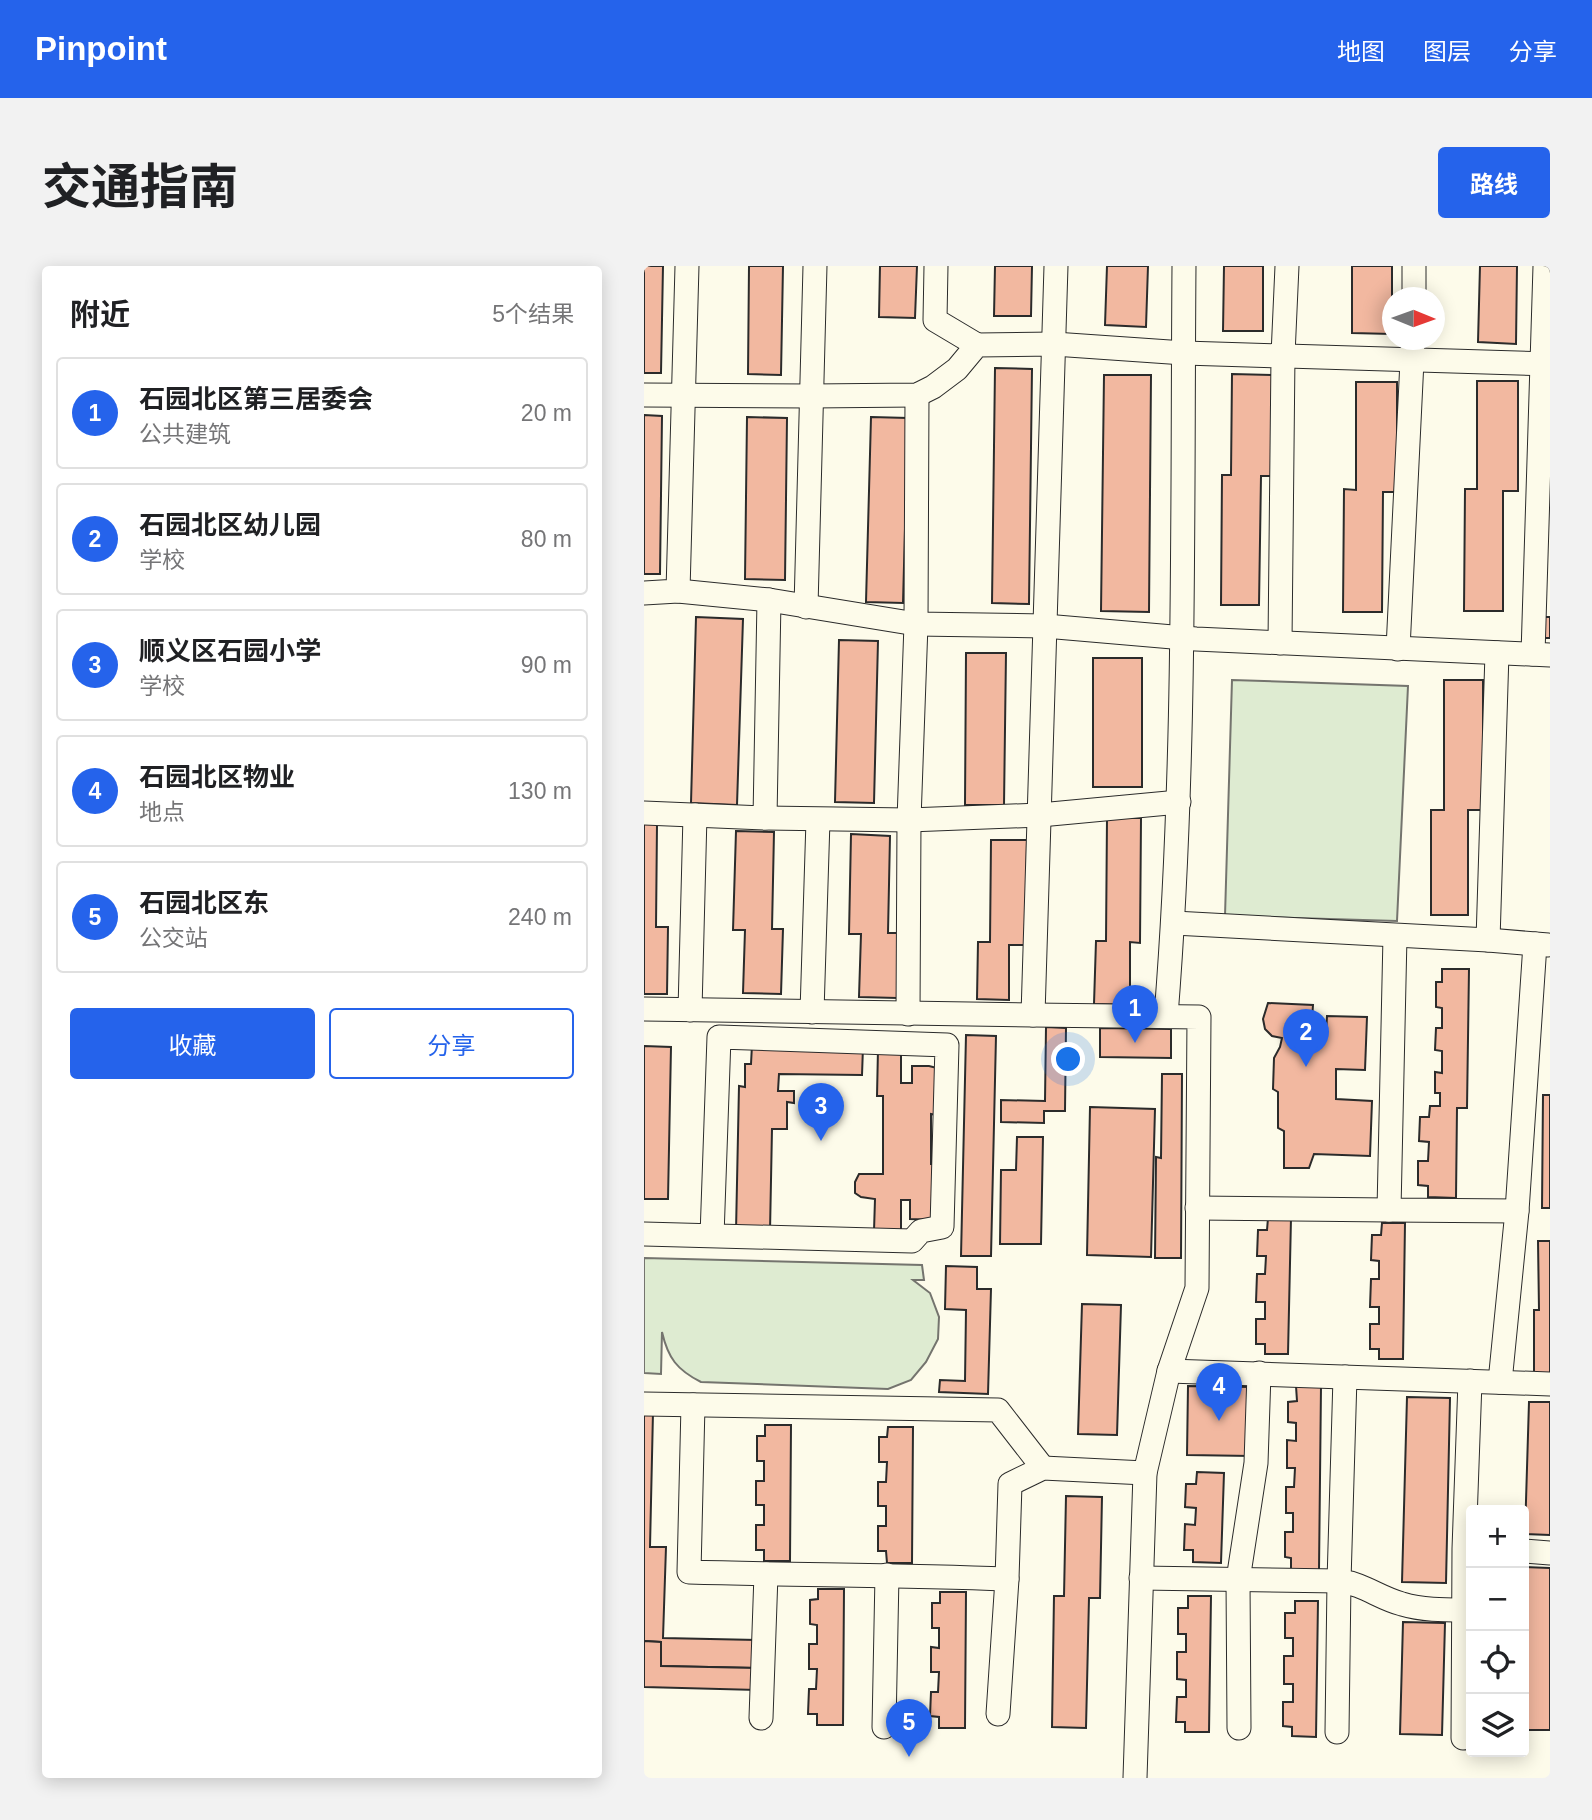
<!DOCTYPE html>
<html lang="zh">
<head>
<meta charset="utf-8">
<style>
  body { margin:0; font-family:Helvetica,"Noto Sans SC",sans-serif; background:#f2f2f2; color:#202124 }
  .controls { position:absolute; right:21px; bottom:21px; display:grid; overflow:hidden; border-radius:7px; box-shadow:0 4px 18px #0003 }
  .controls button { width:63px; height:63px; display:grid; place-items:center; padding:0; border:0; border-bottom:2px solid #e0e0e0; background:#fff; color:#202124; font:35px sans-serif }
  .compass { position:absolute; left:738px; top:21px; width:63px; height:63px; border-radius:50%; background:#fff; box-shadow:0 4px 18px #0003; rotate:91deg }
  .you { position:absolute; left:425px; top:794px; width:24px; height:24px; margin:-18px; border:5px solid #fff; border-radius:50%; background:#1a73e8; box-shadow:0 0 0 10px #1a73e833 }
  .badge { display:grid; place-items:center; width:46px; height:46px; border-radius:50%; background:#2563eb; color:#fff; font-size:23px; font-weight:700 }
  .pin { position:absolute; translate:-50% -58px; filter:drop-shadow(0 2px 4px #0008) }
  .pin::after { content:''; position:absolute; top:37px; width:24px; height:21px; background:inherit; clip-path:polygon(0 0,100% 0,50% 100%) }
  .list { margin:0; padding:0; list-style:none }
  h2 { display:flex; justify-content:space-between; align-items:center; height:91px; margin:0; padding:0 28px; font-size:30px }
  h2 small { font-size:23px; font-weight:400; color:#757577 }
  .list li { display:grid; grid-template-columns:46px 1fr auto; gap:21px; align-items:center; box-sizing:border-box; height:112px; margin:0 14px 14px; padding:0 14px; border:2px solid #e0e0e0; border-radius:7px }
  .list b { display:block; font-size:26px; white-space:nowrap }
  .list p { margin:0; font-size:23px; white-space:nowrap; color:#757577 }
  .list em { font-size:23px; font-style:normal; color:#757577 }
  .actions { display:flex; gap:14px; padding:21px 28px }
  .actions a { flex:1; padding:16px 0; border:2px solid #2563eb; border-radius:7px; text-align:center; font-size:24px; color:#2563eb }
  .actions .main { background:#2563eb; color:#fff }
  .icon { flex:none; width:38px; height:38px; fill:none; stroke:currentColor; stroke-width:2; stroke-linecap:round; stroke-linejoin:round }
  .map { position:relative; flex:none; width:906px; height:1512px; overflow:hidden; border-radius:7px }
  header { display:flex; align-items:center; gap:42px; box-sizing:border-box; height:98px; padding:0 35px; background:#2563eb; color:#fff }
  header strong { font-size:33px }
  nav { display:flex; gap:38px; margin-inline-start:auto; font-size:24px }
  .intro { display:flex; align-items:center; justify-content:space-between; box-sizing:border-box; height:168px; padding:0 42px }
  h1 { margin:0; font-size:49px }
  .button { padding:18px 32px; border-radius:7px; background:#2563eb; color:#fff; font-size:24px; font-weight:700 }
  main { display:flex; gap:42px; padding:0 42px }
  aside { flex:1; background:#fff; border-radius:7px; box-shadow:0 4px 18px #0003 }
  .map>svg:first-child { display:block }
  .green { fill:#deebd1; stroke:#74746e; stroke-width:2 }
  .building { fill:#f2b8a0; stroke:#2b2b2b; stroke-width:2 }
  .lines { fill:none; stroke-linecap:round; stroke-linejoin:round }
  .minor-casing { stroke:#2b2b2b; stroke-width:25 }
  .minor { stroke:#fdfbea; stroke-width:23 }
</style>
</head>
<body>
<header>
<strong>Pinpoint</strong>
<nav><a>地图</a><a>图层</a><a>分享</a></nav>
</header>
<div class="intro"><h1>交通指南</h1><a class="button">路线</a></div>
<main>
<aside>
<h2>附近<small>5个结果</small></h2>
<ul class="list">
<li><span class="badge">1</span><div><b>石园北区第三居委会</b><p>公共建筑</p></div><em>20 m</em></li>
<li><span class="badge">2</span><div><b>石园北区幼儿园</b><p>学校</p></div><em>80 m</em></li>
<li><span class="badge">3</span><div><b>顺义区石园小学</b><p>学校</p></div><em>90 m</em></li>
<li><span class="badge">4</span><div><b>石园北区物业</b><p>地点</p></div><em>130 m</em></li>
<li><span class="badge">5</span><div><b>石园北区东</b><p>公交站</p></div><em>240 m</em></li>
</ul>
<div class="actions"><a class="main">收藏</a><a>分享</a></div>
</aside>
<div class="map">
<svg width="906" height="1512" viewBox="0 0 906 1512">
  <rect width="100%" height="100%" fill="#fdfbea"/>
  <g class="green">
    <path d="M 588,414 L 764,420 L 753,655 L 581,650 Z"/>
    <path d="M 0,992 L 278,999 L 280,1014 L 269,1014 L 286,1027 L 295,1051 L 294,1073 L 282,1096 L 267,1114 L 244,1123 L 57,1116 C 33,1104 24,1092 18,1066 L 17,1108 L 0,1107 Z"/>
  </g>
  <g class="building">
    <path d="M 0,0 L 19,0 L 17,107 L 0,107 Z"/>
    <path d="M 105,0 L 139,0 L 137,109 L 104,108 Z"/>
    <path d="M 236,0 L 273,0 L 271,52 L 235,51 Z"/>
    <path d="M 351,0 L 388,0 L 387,50 L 350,50 Z"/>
    <path d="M 463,0 L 504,0 L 502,61 L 461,59 Z"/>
    <path d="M 580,0 L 619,0 L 619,65 L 579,65 Z"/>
    <path d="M 708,0 L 748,0 L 748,68 L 708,67 Z"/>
    <path d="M 836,0 L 873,0 L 872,78 L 834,76 Z"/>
    <path d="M 351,102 L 388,103 L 385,338 L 348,337 Z"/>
    <path d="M 588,108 L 631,109 L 630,210 L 617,210 L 615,339 L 577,339 L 578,209 L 587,209 Z"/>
    <path d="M 460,109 L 507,109 L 505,346 L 457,345 Z"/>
    <path d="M 833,115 L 874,115 L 874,225 L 859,225 L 859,345 L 820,345 L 821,223 L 833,223 Z"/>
    <path d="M 712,116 L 753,116 L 753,226 L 739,226 L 738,346 L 699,346 L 700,223 L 712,224 Z"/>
    <path d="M 0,149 L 18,150 L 16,308 L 0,308 Z"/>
    <path d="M 103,151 L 143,152 L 141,314 L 101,313 Z"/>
    <path d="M 227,151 L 264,152 L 259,337 L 222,336 Z"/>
    <path d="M 52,351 L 99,353 L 93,539 L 47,537 Z"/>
    <rect x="899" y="351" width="7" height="21"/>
    <path d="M 195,374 L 234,375 L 230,537 L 191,536 Z"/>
    <path d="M 322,387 L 362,387 L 360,539 L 321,539 Z"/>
    <rect x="449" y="392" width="49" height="129"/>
    <path d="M 800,414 L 839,414 L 839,544 L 824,544 L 824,649 L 787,649 L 787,544 L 800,544 Z"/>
    <path d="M 463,552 L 497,552 L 496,677 L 486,676 L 486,739 L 450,738 L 452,675 L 462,675 Z"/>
    <path d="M 0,558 L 13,558 L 12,661 L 24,661 L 23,728 L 0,728 Z"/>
    <path d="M 92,565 L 130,566 L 128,663 L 139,663 L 137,728 L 99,727 L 101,664 L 89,664 Z"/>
    <path d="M 207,568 L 246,570 L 244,667 L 255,667 L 253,732 L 215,731 L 217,668 L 205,668 Z"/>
    <path d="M 347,574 L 383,574 L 382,679 L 365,679 L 365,734 L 333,733 L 334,676 L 346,676 Z"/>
    <path d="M 798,703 L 825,703 L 823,842 L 813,842 L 812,932 L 784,931 L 784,920 L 774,919 L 774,895 L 784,895 L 785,876 L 775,875 L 776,851 L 785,851 L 786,840 L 796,840 L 796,827 L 791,827 L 791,806 L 798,807 L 798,785 L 791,784 L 792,762 L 798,762 L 798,742 L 792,741 L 792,716 L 798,716 Z"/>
    <path d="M 624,737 L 669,739 L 667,768 L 682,768 L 683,750 L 723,751 L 721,804 L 692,803 L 692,833 L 728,835 L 726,890 L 670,888 L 665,902 L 640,902 L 640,865 L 634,862 L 634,826 L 629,823 L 630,792 L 636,781 L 638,772 L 628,770 L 621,763 L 619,753 Z"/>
    <path d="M 402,761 L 422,762 L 421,845 L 400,845 L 400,857 L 357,856 L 357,834 L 401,835 Z"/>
    <path d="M 456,762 L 527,763 L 527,792 L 456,791 Z"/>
    <path d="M 322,769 L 352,770 L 347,990 L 317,990 Z"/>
    <path d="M 108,779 L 219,781 L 218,809 L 135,808 L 134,825 L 150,825 L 150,837 L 143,836 L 143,863 L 128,863 L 126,965 L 92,965 L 95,820 L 101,821 L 101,798 L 107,798 Z"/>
    <path d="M 0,780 L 27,781 L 24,933 L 0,933 Z"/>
    <path d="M 234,783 L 257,783 L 257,817 L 268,817 L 268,800 L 285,800 L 293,802 L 292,849 L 287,848 L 287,898 L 291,898 L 291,954 L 266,953 L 266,934 L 257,934 L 257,965 L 230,965 L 231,933 L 217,931 L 211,927 L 211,916 L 215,908 L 239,908 L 239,830 L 233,830 Z"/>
    <path d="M 518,808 L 538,808 L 537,992 L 511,992 L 512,891 L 517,892 Z"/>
    <path d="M 899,829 L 906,829 L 906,942 L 898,942 Z"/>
    <path d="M 446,841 L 511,843 L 507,991 L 443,989 Z"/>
    <path d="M 373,871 L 399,871 L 397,978 L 356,978 L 357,904 L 372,904 Z"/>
    <path d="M 624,952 L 647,952 L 644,1088 L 621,1088 L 621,1078 L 612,1078 L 612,1053 L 621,1053 L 621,1036 L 612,1036 L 613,1008 L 621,1008 L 622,990 L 613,990 L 614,964 L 623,964 Z"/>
    <path d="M 738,957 L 761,957 L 759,1093 L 735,1093 L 735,1083 L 726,1083 L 726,1058 L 735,1058 L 735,1041 L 726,1041 L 727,1013 L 735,1013 L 735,995 L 727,994 L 728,969 L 737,969 Z"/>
    <path d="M 894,975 L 906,975 L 906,1108 L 890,1108 L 890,1044 L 895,1044 Z"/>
    <path d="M 302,1000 L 333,1001 L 333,1023 L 347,1023 L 344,1128 L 295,1126 L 296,1114 L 321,1115 L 322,1044 L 301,1043 Z"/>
    <path d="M 438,1038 L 477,1039 L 473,1169 L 434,1168 Z"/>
    <path d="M 544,1120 L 607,1121 L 607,1190 L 543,1189 Z"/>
    <path d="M 652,1120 L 677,1120 L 675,1304 L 647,1304 L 647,1292 L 641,1291 L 641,1266 L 649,1266 L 649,1247 L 642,1247 L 642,1221 L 650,1221 L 651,1202 L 643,1202 L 643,1174 L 652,1175 L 652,1157 L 644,1156 L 644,1136 L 653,1135 Z"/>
    <path d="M 763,1131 L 806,1132 L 802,1317 L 758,1316 Z"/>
    <path d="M 885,1136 L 906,1136 L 906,1269 L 881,1268 Z"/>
    <path d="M 0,1146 L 9,1146 L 6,1281 L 22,1281 L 19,1372 L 113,1374 L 113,1402 L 17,1400 L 17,1376 L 0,1375 Z"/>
    <path d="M 121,1159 L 147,1159 L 146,1295 L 120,1295 L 120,1284 L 112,1284 L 112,1259 L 120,1259 L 120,1239 L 112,1239 L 112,1215 L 120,1215 L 120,1195 L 113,1195 L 113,1170 L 121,1170 Z"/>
    <path d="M 244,1161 L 269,1161 L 268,1297 L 243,1297 L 242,1285 L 234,1285 L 234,1260 L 242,1260 L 242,1240 L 234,1240 L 234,1216 L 242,1216 L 243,1196 L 235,1196 L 235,1171 L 243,1171 Z"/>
    <path d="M 553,1206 L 580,1207 L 577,1297 L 549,1296 L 549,1284 L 540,1284 L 541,1258 L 551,1259 L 552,1242 L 541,1241 L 542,1218 L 552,1218 Z"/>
    <path d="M 422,1230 L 458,1231 L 456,1332 L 445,1332 L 442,1462 L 408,1461 L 410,1330 L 420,1330 Z"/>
    <path d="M 880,1301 L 906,1302 L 906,1464 L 880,1464 Z"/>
    <path d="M 174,1323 L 200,1323 L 199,1459 L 173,1459 L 173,1448 L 164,1448 L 165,1423 L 172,1423 L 173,1403 L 165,1403 L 165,1378 L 173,1378 L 173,1359 L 166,1358 L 166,1334 L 174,1333 Z"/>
    <path d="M 296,1326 L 322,1326 L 321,1462 L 295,1462 L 295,1451 L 286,1450 L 287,1426 L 294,1426 L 295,1406 L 287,1406 L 287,1381 L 295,1382 L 295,1362 L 288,1362 L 288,1337 L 296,1337 Z"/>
    <path d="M 544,1330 L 567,1330 L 565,1466 L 541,1466 L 541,1456 L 532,1456 L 533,1431 L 542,1431 L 542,1414 L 533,1413 L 533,1386 L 542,1386 L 542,1368 L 534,1368 L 534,1342 L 544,1342 Z"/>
    <path d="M 651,1335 L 674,1335 L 672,1471 L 648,1470 L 648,1461 L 639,1460 L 639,1436 L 649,1436 L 649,1418 L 640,1418 L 640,1390 L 649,1390 L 649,1372 L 641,1372 L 641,1347 L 651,1347 Z"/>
    <path d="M 759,1356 L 801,1357 L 798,1469 L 756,1468 Z"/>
    <path d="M 0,1375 L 17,1376 L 17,1400 L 113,1402 L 113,1424 L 0,1421 Z"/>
  </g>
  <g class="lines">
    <g class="minor-casing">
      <g id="minor">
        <path d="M 292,0 L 291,54 L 333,79"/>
        <path d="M 770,32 L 770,0"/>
        <path d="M 0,129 L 167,130 L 273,129 L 289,121 L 313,103 L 333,79 L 410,78 L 540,87 L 906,98"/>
        <path d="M 34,325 L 125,334 L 272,358 L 401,360 L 552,373 L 906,389"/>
        <path d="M 0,327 L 34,325 L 43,0"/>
        <path d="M 162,341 L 171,0"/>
        <path d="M 636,377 L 639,89 L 643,0"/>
        <path d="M 754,383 L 769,74"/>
        <path d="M 889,388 L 901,0"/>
        <path d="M 0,547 L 121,552 L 125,334"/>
        <path d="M 121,552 L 265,554 L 396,549 L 535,536"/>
        <path d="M 530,657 L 844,674 L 904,679"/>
        <path d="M 751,670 L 745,944 L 873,945"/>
        <path d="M 844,674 L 853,387"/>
        <path d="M 0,743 L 389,749 L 412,0"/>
        <path d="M 46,744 L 51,549"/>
        <path d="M 168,746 L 174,554"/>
        <path d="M 264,748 L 265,554 L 272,358 L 273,129"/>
        <path d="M 389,749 L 555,751 L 553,1022 L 525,1105 L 501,1207 L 491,1512"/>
        <path d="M 522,750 C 542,500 538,250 540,0"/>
        <path d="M 553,942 L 745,944"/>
        <path d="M 0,968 L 268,975 L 277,965 L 298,961 L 303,779 L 75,771 L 68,970"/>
        <path d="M 525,1105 L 906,1118"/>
        <path d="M 856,1116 L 873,945 L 891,678"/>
        <path d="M 0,1138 L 354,1144 L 399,1202"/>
        <path d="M 49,1139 L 45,1306 C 151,1309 257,1309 363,1313"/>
        <path d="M 880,1285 L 906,1287"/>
        <path d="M 497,1312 L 695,1315 C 720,1318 735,1332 758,1338 C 778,1344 799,1344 820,1344"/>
        <path d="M 354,1448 L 363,1313 L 366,1218 L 399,1202 L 501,1207"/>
        <path d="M 117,1452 L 122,1308"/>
        <path d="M 240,1461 L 243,1309"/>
        <path d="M 595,1462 L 594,1314 L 612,1197 L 615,1107"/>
        <path d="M 693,1466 L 695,1315 L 701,1111"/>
        <path d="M 819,1472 L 820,1283 L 826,1115"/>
      </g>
    </g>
    <use href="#minor" class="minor"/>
  </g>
</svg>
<div class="controls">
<button>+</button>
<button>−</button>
<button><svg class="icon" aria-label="locate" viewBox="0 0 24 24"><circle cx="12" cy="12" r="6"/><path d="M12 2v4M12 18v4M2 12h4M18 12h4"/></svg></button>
<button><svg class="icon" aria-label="layers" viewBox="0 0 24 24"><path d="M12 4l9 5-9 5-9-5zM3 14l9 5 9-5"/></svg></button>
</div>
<svg class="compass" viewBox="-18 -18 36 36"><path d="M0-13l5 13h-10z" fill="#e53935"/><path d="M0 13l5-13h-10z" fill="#757577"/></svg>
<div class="you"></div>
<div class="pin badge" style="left:491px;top:777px">1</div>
<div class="pin badge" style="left:662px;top:801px">2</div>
<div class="pin badge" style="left:177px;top:875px">3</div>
<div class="pin badge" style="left:575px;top:1155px">4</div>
<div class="pin badge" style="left:265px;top:1491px">5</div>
</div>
</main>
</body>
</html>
